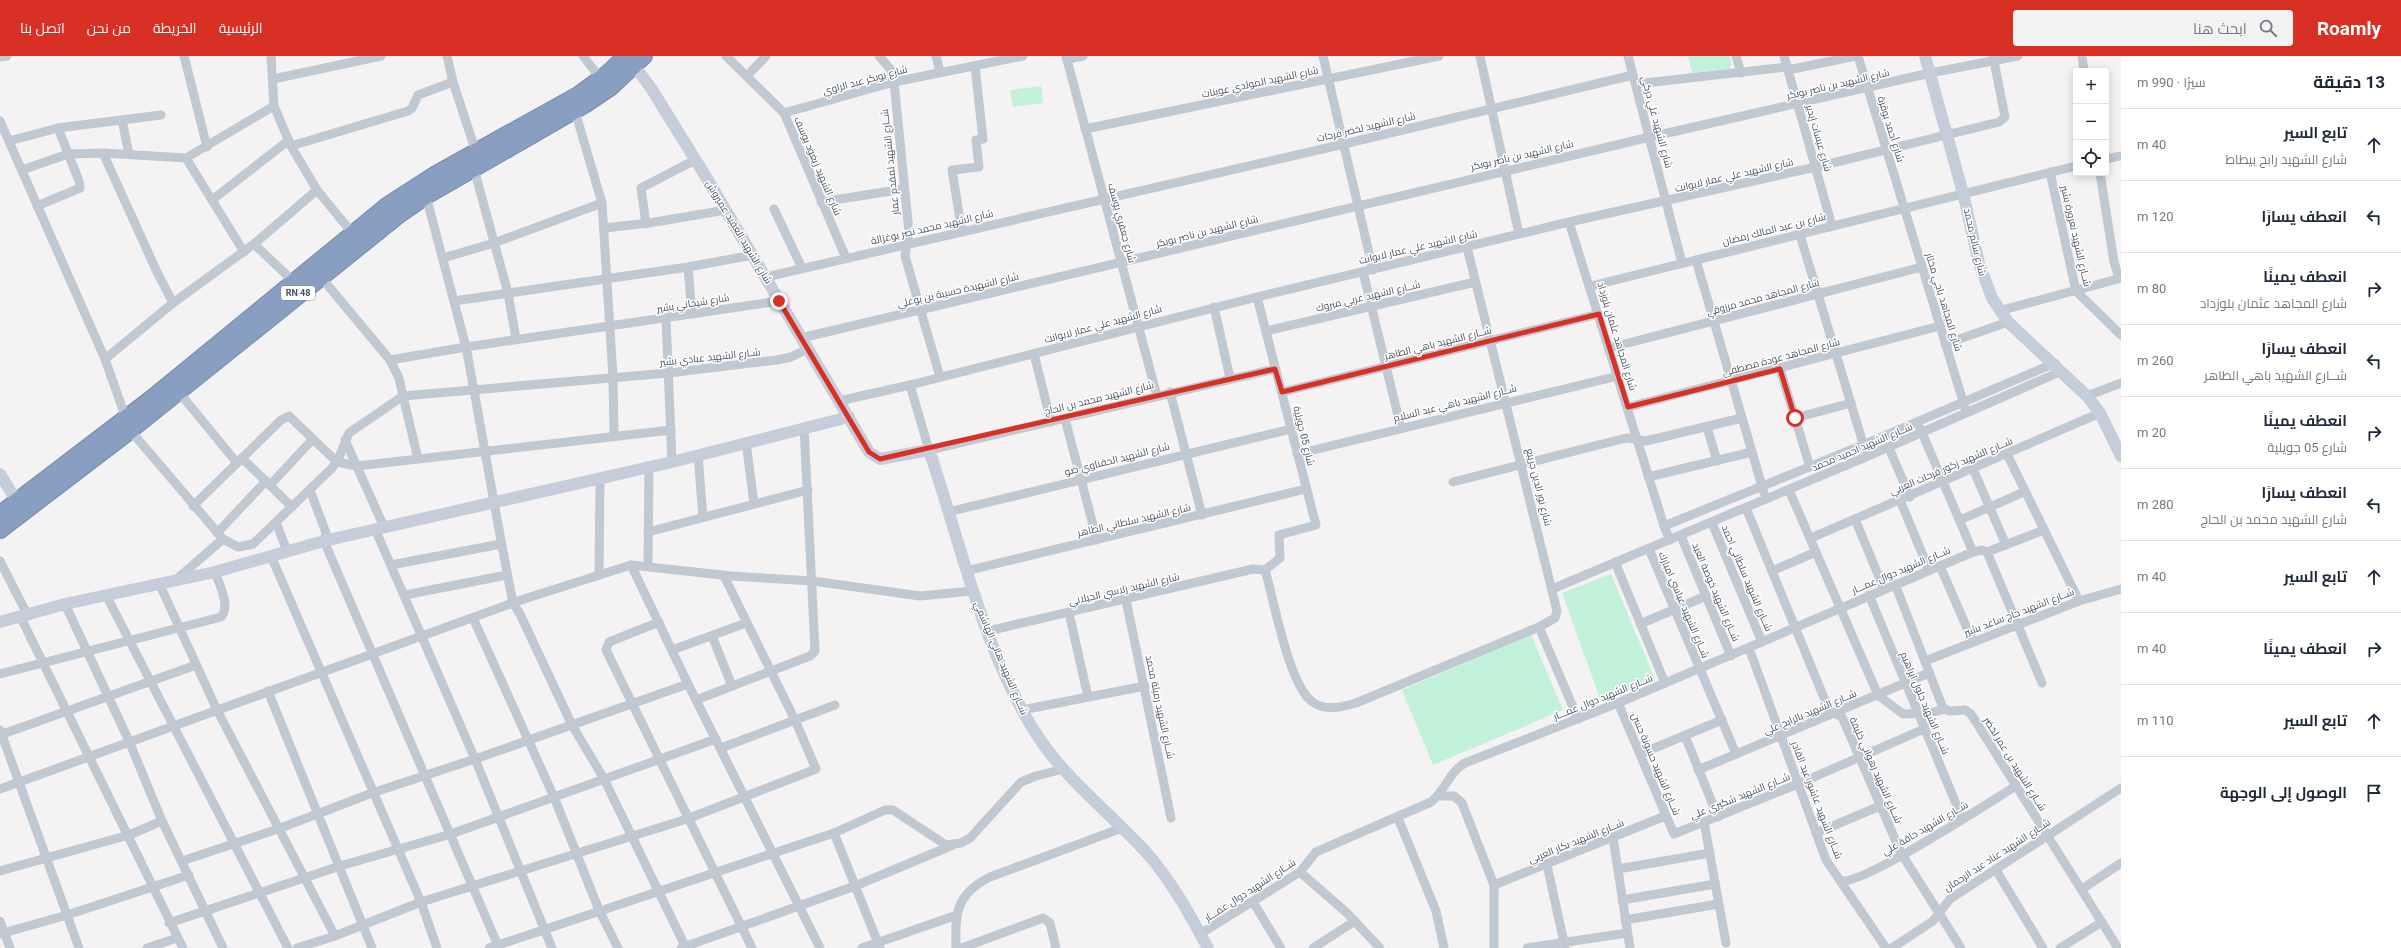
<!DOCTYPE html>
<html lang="ar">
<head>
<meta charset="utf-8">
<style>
  body { margin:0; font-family:Roboto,Cairo,sans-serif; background:#f2f2f3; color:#1f2937; direction:rtl }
  .controls { position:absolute; right:12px; top:12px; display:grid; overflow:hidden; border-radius:4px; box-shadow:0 2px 10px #0003 }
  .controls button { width:36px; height:36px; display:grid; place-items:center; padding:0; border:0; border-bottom:1px solid #e0e1e3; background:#fff; color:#1f2937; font:20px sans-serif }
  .stop { position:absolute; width:12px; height:12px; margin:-9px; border:3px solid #d93025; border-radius:50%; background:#fff }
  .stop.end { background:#d93025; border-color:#fff; box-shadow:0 1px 4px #0008 }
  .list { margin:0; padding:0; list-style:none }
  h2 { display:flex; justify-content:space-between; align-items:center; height:52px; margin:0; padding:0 16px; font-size:17px }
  h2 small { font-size:13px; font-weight:400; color:#747a83 }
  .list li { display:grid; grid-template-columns:26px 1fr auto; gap:12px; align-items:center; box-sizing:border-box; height:72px; padding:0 16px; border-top:1px solid #e0e1e3 }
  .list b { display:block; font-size:15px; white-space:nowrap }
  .list p { margin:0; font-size:13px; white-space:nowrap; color:#747a83 }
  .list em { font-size:13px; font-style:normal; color:#747a83 }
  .icon { flex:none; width:22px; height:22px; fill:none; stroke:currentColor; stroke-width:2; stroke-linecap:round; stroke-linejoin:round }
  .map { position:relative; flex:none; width:2121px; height:892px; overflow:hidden; direction:ltr }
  header { display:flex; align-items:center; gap:24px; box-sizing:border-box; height:56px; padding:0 20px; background:#d93025; color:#fff }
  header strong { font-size:19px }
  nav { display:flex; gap:22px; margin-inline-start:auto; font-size:14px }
  .search { width:280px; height:36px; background:#f2f2f3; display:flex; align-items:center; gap:10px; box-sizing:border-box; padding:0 14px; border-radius:4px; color:#747a83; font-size:15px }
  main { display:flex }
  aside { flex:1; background:#fff }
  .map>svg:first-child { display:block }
  .green { fill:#c1f2d9 }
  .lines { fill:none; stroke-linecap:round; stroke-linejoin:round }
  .highway-casing { stroke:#748aae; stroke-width:18 }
  .street { stroke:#c0c8d2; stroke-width:9 }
  .secondary { stroke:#c5cddb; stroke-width:12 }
  .highway { stroke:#899fc2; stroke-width:16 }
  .route { stroke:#d93025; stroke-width:5 }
  .labels { text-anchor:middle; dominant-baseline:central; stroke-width:3; stroke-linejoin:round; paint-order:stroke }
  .shield { fill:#fff; stroke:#808790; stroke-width:1 }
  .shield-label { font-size:9px; font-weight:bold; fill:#495361 }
  .street-label { font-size:10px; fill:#495361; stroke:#fff }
</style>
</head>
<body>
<header>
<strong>Roamly</strong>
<div class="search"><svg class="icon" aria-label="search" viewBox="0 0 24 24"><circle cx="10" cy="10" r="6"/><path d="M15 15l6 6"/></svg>ابحث هنا</div>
<nav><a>الرئيسية</a><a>الخريطة</a><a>من نحن</a><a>اتصل بنا</a></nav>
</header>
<main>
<aside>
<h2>13 دقيقة<small>سيرًا · 990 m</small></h2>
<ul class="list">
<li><svg class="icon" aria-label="ahead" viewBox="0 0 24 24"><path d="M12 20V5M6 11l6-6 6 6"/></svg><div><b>تابع السير</b><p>شارع الشهيد رابح بيطاط</p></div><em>40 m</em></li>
<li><svg class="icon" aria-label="left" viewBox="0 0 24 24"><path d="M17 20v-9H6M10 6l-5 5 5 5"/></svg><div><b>انعطف يسارًا</b></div><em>120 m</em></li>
<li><svg class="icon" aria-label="right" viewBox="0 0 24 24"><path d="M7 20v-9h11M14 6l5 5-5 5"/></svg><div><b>انعطف يمينًا</b><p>شارع المجاهد عثمان بلوزداد</p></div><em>80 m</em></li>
<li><svg class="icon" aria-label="left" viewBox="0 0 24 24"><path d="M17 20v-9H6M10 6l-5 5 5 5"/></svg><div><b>انعطف يسارًا</b><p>شــارع الشهيد باهي الطاهر</p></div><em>260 m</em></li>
<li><svg class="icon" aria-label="right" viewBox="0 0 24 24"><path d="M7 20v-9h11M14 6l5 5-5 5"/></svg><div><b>انعطف يمينًا</b><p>شارع 05 جويلية</p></div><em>20 m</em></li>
<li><svg class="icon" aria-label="left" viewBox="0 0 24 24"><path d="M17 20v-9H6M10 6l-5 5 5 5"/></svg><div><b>انعطف يسارًا</b><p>شارع الشهيد محمد بن الحاج</p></div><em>280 m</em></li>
<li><svg class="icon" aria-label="ahead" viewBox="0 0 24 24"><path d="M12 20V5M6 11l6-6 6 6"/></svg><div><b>تابع السير</b></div><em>40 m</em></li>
<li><svg class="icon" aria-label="right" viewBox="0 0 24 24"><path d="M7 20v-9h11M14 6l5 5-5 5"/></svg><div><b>انعطف يمينًا</b></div><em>40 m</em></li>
<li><svg class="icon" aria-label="ahead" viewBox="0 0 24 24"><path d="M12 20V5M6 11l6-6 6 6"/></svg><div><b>تابع السير</b></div><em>110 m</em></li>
<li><svg class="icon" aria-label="arrive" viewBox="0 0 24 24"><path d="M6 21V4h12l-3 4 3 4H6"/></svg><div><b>الوصول إلى الوجهة</b></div></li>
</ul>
</aside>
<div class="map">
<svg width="2121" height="892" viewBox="0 0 2121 892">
  <rect width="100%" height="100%" fill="#f4f2f2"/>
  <g class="green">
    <path d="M 1688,0 L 1729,0 L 1732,8 L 1729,13 L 1692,17 Z"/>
    <path d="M 1041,30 L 1043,47 L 1013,51 L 1010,34 Z"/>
    <path d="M 1611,518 L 1655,623 L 1600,643 L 1562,537 Z"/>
    <path d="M 1531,579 L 1563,654 L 1433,709 L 1402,634 Z"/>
  </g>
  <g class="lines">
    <g class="highway-casing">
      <g id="highway">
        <path d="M 0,458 L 151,343 L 388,149 L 436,118 L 578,39 L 607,18 L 626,0"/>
        <path d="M 0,474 L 127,377 L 400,158 L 426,140 L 586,48 L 611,31 L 644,0"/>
      </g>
    </g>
    <g class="street">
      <path d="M 184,0 L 207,91"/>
      <path d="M 271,0 L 274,50 L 291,90 L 317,134 L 353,178"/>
      <path d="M 447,0 L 453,26 L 476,96"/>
      <path d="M 583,0 L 601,23"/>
      <path d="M 726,0 L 784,57 L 846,202"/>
      <path d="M 879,0 L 891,14 L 894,26 L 909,176 L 905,200 L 940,321"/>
      <path d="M 936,0 L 940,16"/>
      <path d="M 1066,0 L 1157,340"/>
      <path d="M 1323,0 L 1373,214"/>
      <path d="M 1480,0 L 1519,178"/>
      <path d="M 1628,0 L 1682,207"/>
      <path d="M 1736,0 L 1741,17"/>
      <path d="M 1784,0 L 1832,170"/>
      <path d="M 1858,0 L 1965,352"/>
      <path d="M 2082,0 L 2084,15"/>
      <path d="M 0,1 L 7,0"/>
      <path d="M 1067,3 L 1083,0"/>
      <path d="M 747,20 L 766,0"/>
      <path d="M 273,23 L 381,0"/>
      <path d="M 1636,28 L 1787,11 L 1793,13 L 1856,0"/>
      <path d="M 575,55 L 602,147 L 613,321 L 614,380"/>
      <path d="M 784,57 L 894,26 L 1023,0"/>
      <path d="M 122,64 L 129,98"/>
      <path d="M 0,65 L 105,303 L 130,374 L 223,483"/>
      <path d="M 1085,73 L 1439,0"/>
      <path d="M 9,85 L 58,72 L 161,59"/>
      <path d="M 291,90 L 408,55 L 412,52 L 418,39 L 453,26"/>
      <path d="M 103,97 L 157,216 L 173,247"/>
      <path d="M 186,102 L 244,196"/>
      <path d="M 2106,103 L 2121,100"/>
      <path d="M 474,113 L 508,237 L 516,283"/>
      <path d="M 22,114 L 68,98 L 103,97 L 186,102 L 274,50"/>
      <path d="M 2050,116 L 2076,235 L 2121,279"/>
      <path d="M 2100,117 L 2114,206 L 2119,222"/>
      <path d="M 212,144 L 289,84"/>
      <path d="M 821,146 L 904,133"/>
      <path d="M 37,150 L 80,132 L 79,125 L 58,72"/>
      <path d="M 774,153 L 802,212"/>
      <path d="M 1569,166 L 1664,470 L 1670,484"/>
      <path d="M 646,168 L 641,132 L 695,104"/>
      <path d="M 604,172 L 649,167 L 726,154"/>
      <path d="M 962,176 L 952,114 L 979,111 L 976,84 L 983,83 L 975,10"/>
      <path d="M 1800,179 L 1865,394"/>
      <path d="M 254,188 L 294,226"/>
      <path d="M 1467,191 L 1557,555 L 1555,562 L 1539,571 L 1578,663"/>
      <path d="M 443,202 L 494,187 L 602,147"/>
      <path d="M 1696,204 L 1764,437"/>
      <path d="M 688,211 L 692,258"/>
      <path d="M 1363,216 L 1401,372"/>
      <path d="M 766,221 L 1344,88 L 1633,19"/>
      <path d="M 1591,230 L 2076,110"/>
      <path d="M 1257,241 L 1316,469 L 1279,479 L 1280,502 L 1265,514"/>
      <path d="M 454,245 L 688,211 L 753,199"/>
      <path d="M 1214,251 L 1230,322"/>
      <path d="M 1999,255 L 2121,222"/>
      <path d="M 666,263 L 672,406"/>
      <path d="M 1266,275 L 1475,226"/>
      <path d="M 801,282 L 1650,81 L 1930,17 L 2018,0"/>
      <path d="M 1945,288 L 2008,266"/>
      <path d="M 1609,292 L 1922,211"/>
      <path d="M 1034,298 L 1051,366"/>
      <path d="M 105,303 L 173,247 L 254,188 L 317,134"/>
      <path d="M 390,304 L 466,291 L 426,140"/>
      <path d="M 1780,313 L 1810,411"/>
      <path d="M 910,329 L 929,394 L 1275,313"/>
      <path d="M 178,335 L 237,407"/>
      <path d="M 1170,336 L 1202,459"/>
      <path d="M 1282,336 L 1599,258"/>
      <path d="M 2087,340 L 2121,327"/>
      <path d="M 839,345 L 910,329 L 1257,241 L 1569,166 L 1816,111 L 1999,66 L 2005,61 L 1993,0"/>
      <path d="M 1628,351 L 1940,270"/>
      <path d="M 1795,362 L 1851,347"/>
      <path d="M 1065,363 L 1097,484"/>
      <path d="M 1707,371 L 1717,405"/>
      <path d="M 1920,372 L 1973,496"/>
      <path d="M 345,384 L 384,471"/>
      <path d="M 746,386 L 754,448"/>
      <path d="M 1889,392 L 1910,441"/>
      <path d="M 1297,398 L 1618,320"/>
      <path d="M 2007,398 L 2079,545"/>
      <path d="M 698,399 L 703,461"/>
      <path d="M 242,402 L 292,451"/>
      <path d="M 418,403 L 403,340 L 668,317 L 777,304 L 791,301 L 807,293"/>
      <path d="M 1973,413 L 2006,489"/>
      <path d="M 1648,421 L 1752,396"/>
      <path d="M 1453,426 L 1622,383 L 1628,382 L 1646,385 L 1742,362"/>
      <path d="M 270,429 L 313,383"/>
      <path d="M 310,434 L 326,477 L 324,485 L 499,892"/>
      <path d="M 1789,434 L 1878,639 L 1903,658 L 1930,657 L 1945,653"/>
      <path d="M 1900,444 L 1929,514"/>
      <path d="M 193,450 L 281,364 L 289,360 L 337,406 L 357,410 L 671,374"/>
      <path d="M 1746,452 L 1829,654 L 1842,661 L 1901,797 L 1961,892"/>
      <path d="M 948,456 L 1291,373"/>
      <path d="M 1855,463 L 1884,533"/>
      <path d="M 1960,464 L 2024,436"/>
      <path d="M 276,466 L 287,495"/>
      <path d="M 1712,467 L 1762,586"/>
      <path d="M 1664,470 L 1863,389 L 2055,307"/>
      <path d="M 375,473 L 475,703 L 552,892"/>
      <path d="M 648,476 L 808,434"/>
      <path d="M 217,477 L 266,425"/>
      <path d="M 1681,480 L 1731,600"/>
      <path d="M 1811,482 L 2100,357"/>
      <path d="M 1649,493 L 1736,698"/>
      <path d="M 1987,496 L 2042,627"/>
      <path d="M 271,500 L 421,846 L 335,880"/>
      <path d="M 0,505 L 28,560"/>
      <path d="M 1615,506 L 1665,627"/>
      <path d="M 391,509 L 501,488"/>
      <path d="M 631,509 L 688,628 L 820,892"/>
      <path d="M 648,510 L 649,411"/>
      <path d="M 1940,510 L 1973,586"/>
      <path d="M 1265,514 C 1274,544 1289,632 1314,647 C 1327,655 1342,651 1356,647 L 1539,571"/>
      <path d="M 966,515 L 1306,433"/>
      <path d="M 1772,515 L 1816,496"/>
      <path d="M 599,519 L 600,423"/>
      <path d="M 178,522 L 223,483 L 238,491 L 253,488 L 331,413 L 337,406 L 349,377 L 403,340 L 399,322 L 390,304 L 320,220"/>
      <path d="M 159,527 L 217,654 L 335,880 L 297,892"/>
      <path d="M 1895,528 L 1943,652 L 1949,655 L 1965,654 L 1971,658 L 2118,892"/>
      <path d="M 1552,533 L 1868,400 L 2062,315"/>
      <path d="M 106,539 L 288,892"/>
      <path d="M 405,539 L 507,519"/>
      <path d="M 1869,539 L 1962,762"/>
      <path d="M 1126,544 L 1171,762"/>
      <path d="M 65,548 L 129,685 L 162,765 L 223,892"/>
      <path d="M 1069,557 L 1088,641"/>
      <path d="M 21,562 L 183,892"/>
      <path d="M 473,562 L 554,741 L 599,854 L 618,892"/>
      <path d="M 659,566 L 609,586 L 606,594 L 752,892"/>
      <path d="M 1640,568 L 1706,540"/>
      <path d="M 988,575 L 1253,513 L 1265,514"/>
      <path d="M 712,580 L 732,630"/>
      <path d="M 1749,592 L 1826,804 L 1886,892"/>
      <path d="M 672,594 L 746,567"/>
      <path d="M 1925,605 L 2079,545 L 2121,533"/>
      <path d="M 0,618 L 221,561 C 231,550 219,528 215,516"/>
      <path d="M 268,635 L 372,892"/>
      <path d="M 696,644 L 810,600 L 815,595 L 804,371"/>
      <path d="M 1618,647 L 1674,778 L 1798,728 L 1924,673"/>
      <path d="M 1022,654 L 1145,630"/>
      <path d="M 0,674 L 79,892"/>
      <path d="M 0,679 L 196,609"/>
      <path d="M 1685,680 L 1718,761"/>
      <path d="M 721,692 L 835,649"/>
      <path d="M 1640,698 L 1722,664"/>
      <path d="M 1698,714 L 1929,617"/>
      <path d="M 0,733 L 521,544 L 631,509 L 731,520 L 813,525 L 920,540 L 972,535"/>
      <path d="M 1438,740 L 1454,740 L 1462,747 L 1494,829 L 1494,892"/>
      <path d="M 1398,762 L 1436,855 L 1444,892"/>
      <path d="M 1704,766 L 1726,887"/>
      <path d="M 834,777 L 880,892"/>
      <path d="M 1816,777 L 1880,750"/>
      <path d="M 1613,782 L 1630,892"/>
      <path d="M 182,805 L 278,773 L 372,737 L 475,703 L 688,628"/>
      <path d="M 1547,809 L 1565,891"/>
      <path d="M 1618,813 L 1710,797"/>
      <path d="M 1996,814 L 2043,892"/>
      <path d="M 0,815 L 129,779 L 162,765"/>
      <path d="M 1300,816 L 1347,857 L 1380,892"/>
      <path d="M 1842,825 C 1866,827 1988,747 2016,730"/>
      <path d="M 1494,829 L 1665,760"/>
      <path d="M 2082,833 L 2121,807"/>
      <path d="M 1622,844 L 1715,828"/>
      <path d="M 1253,846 L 1281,892"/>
      <path d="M 1625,864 L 1718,848"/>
      <path d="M 0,865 L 10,892"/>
      <path d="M 169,867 L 340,810 L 451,778 L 716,683"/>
      <path d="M 0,878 L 67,859 L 189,819"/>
      <path d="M 1200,878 L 1300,816 L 1316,796 L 1431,746 C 1445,735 1449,716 1465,707 L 1618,647 L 1973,496 L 1982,494 L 1987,496 L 2044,474"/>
      <path d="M 147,892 L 177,882"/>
      <path d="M 437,892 L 421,846 L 687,763 L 816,713 L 795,664 L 724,520"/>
      <path d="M 489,892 L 834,777 L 885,754 L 893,754 L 946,789 L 961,787 L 970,782 L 1021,726 L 1036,720 L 1063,713"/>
      <path d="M 681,892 L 855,830 L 953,789"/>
      <path d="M 686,892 L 604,723 L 572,669 L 520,558 L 513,547 C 496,462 482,376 466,291 L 779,245"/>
      <path d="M 862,892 L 957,859"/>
      <path d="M 956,892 C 955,857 956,838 990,821 L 1122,772"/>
      <path d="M 962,892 L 1043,862 L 1050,867 L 1056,892"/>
      <path d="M 1313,892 L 1355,865"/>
      <path d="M 1527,892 L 1627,877"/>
      <path d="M 1892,892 L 1933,865 L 1950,843 L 2121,732"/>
      <path d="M 2060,892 L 2102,866"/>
    </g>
    <g class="secondary">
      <path d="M 1925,0 L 1963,137 L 1979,207 L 1992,242 L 2008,266 L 2087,340 L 2100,357 L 2121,400"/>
      <path d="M 630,4 L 651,32 L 703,116 L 869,396 L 880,403 L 929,394 C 961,488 982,591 1035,676 C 1064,722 1109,756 1146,796 C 1171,824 1190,859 1208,892"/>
      <path d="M 0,418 L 21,452"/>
      <path d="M 0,566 L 65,548 L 215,516 L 324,485 L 672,406 L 849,361"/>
    </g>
    <use href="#highway" class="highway"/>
  </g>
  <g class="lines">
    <path class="route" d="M 779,245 L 869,396 L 880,403 L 1275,313 L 1282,336 L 1599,258 L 1628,351 L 1780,313 L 1795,362"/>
  </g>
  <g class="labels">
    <rect class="shield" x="281" y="230" width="34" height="14" rx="3"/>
    <g class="shield-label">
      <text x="298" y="237">RN 48</text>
    </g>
    <g class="street-label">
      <text transform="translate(865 24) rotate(-15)">شارع بوبكر عبد الراوي</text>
      <text transform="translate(1260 26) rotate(-12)">شارع الشهيد المولدي عوينات</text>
      <text transform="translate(1838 28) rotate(-13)">شارع الشهيد بن ناصر بوبكر</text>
      <text transform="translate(1657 66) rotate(75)">شارع الشهيد علي دركي</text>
      <text transform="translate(1366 71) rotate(-13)">شارع الشهيد لخضر فرحات</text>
      <text transform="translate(1891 73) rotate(73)">شارع أحمد بوقرة</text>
      <text transform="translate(1819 82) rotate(74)">شارع عيسات إيدير</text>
      <text transform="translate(1522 99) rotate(-13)">شارع الشهيد بن ناصر بوبكر</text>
      <text transform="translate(890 106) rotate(-96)">شــارع الشهيد لمقدم عمار</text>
      <text transform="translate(818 110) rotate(67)">شارع الشهيد زيغود يوسف</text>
      <text transform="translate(1734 119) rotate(-13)">شارع الشهيد علي عمار لابوانت</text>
      <text transform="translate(1122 167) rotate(75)">شارع جعفري يوسف</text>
      <text transform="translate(932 171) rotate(-13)">شارع الشهيد محمد نصر بوغزالة</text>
      <text transform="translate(1774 173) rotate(-14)">شارع بن عبد المالك رمضان</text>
      <text transform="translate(1207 175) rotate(-14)">شارع الشهيد بن ناصر بوبكر</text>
      <text transform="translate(739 176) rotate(59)">شارع الشهيد العقيد عميروش</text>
      <text transform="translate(2076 180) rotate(77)">شــارع الشهيد نعرورة بشير</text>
      <text transform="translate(1975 186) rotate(77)">شارع سالم محمد</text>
      <text transform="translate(1418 191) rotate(-13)">شارع الشهيد علي عمار لابوانت</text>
      <text transform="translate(958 234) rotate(-13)">شارع الشهيدة حسيبة بن بوعلي</text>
      <text transform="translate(1368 240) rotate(-13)">شــارع الشهيد غربي مبروك</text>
      <text transform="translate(1763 241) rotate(-15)">شارع المجاهد محمد مرزوقي</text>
      <text transform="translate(1944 246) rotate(73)">شارع المجاهد باجي مختار</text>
      <text transform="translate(693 247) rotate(-9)">شارع شيحاني بشير</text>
      <text transform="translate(1103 268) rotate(-15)">شارع الشهيد علي عمار لابوانت</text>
      <text transform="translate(1617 280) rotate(73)">شارع المجاهد عثمان بلوزداد</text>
      <text transform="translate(1438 287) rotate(-14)">شــارع الشهيد باهي الطاهر</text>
      <text transform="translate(710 301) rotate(-6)">شـارع الشهيد عبادي بشير</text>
      <text transform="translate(1781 301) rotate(-15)">شارع المجاهد عودة مصطفى</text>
      <text transform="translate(1099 342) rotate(-14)">شارع الشهيد محمد بن الحاج</text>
      <text transform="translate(1455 347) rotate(-14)">شــارع الشهيد باهي عبد السلام</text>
      <text transform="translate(1304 380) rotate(76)">شارع 05 جويلية</text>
      <text transform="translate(1862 391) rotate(-23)">شــارع الشهيد احميد محمد</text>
      <text transform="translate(1117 403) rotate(-14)">شارع الشهيد الحفناوي ضو</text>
      <text transform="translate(1951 410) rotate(-23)">شــارع الشهيد زكور فرحات العربي</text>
      <text transform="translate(1539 431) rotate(76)">شارع نور الدين جريبع</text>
      <text transform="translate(1134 464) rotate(-13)">شارع الشهيد سلطاني الطاهر</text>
      <text transform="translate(1901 514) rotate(-23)">شــارع الشهيد دوال عمـــار</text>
      <text transform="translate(1747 522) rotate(67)">شــارع الشهيد سلطاني احمد</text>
      <text transform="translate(1124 533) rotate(-13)">شارع الشهيد زلاسي الجيلاني</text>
      <text transform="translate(1716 536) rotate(67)">شــارع الشهيد خوصة العيد</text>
      <text transform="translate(1684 549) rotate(67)">شــارع الشهيد عباسي امبارك</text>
      <text transform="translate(2019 556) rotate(-21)">شــارع الشهيد حاج ساعد بشير</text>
      <text transform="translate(1001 602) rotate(67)">شــارع الشهيد هاني الهاشمي</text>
      <text transform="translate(1603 641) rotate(-22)">شــارع الشهيد دوال عمـــار</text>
      <text transform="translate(1925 647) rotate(67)">شــارع الشهيد جلول ابراهيم</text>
      <text transform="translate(1160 651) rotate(78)">شــارع الشهيد رميثة محمد</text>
      <text transform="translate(1810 656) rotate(-23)">شــارع الشهيد بالرابح علي</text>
      <text transform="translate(1656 708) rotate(67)">شــارع الشهيد حسونة حسن</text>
      <text transform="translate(2015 708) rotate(58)">شــارع الشهيد بن عمر لخضر</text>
      <text transform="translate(1876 714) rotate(66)">شــارع الشهيد زهواني خليفة</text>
      <text transform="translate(1740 740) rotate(-22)">شــارع الشهيد شكيري علي</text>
      <text transform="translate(1817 744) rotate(69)">شــارع الشهيد عاشور عبد القادر</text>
      <text transform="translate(1925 772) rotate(-30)">شــارع الشهيد حاقة علي</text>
      <text transform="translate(1576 785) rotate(-22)">شــارع الشهيد بكار العربي</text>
      <text transform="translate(1997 799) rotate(-33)">شــارع الشهيد عناد عبد الرحمان</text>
      <text transform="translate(1250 834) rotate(-33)">شــارع الشهيد دوال عمـــار</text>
    </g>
  </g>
</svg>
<div class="controls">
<button>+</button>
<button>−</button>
<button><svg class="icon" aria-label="locate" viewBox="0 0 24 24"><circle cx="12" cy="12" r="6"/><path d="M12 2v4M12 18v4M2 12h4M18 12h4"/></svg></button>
</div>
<div class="stop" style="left:1795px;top:362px"></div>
<div class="stop end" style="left:779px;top:245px"></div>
</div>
</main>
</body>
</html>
